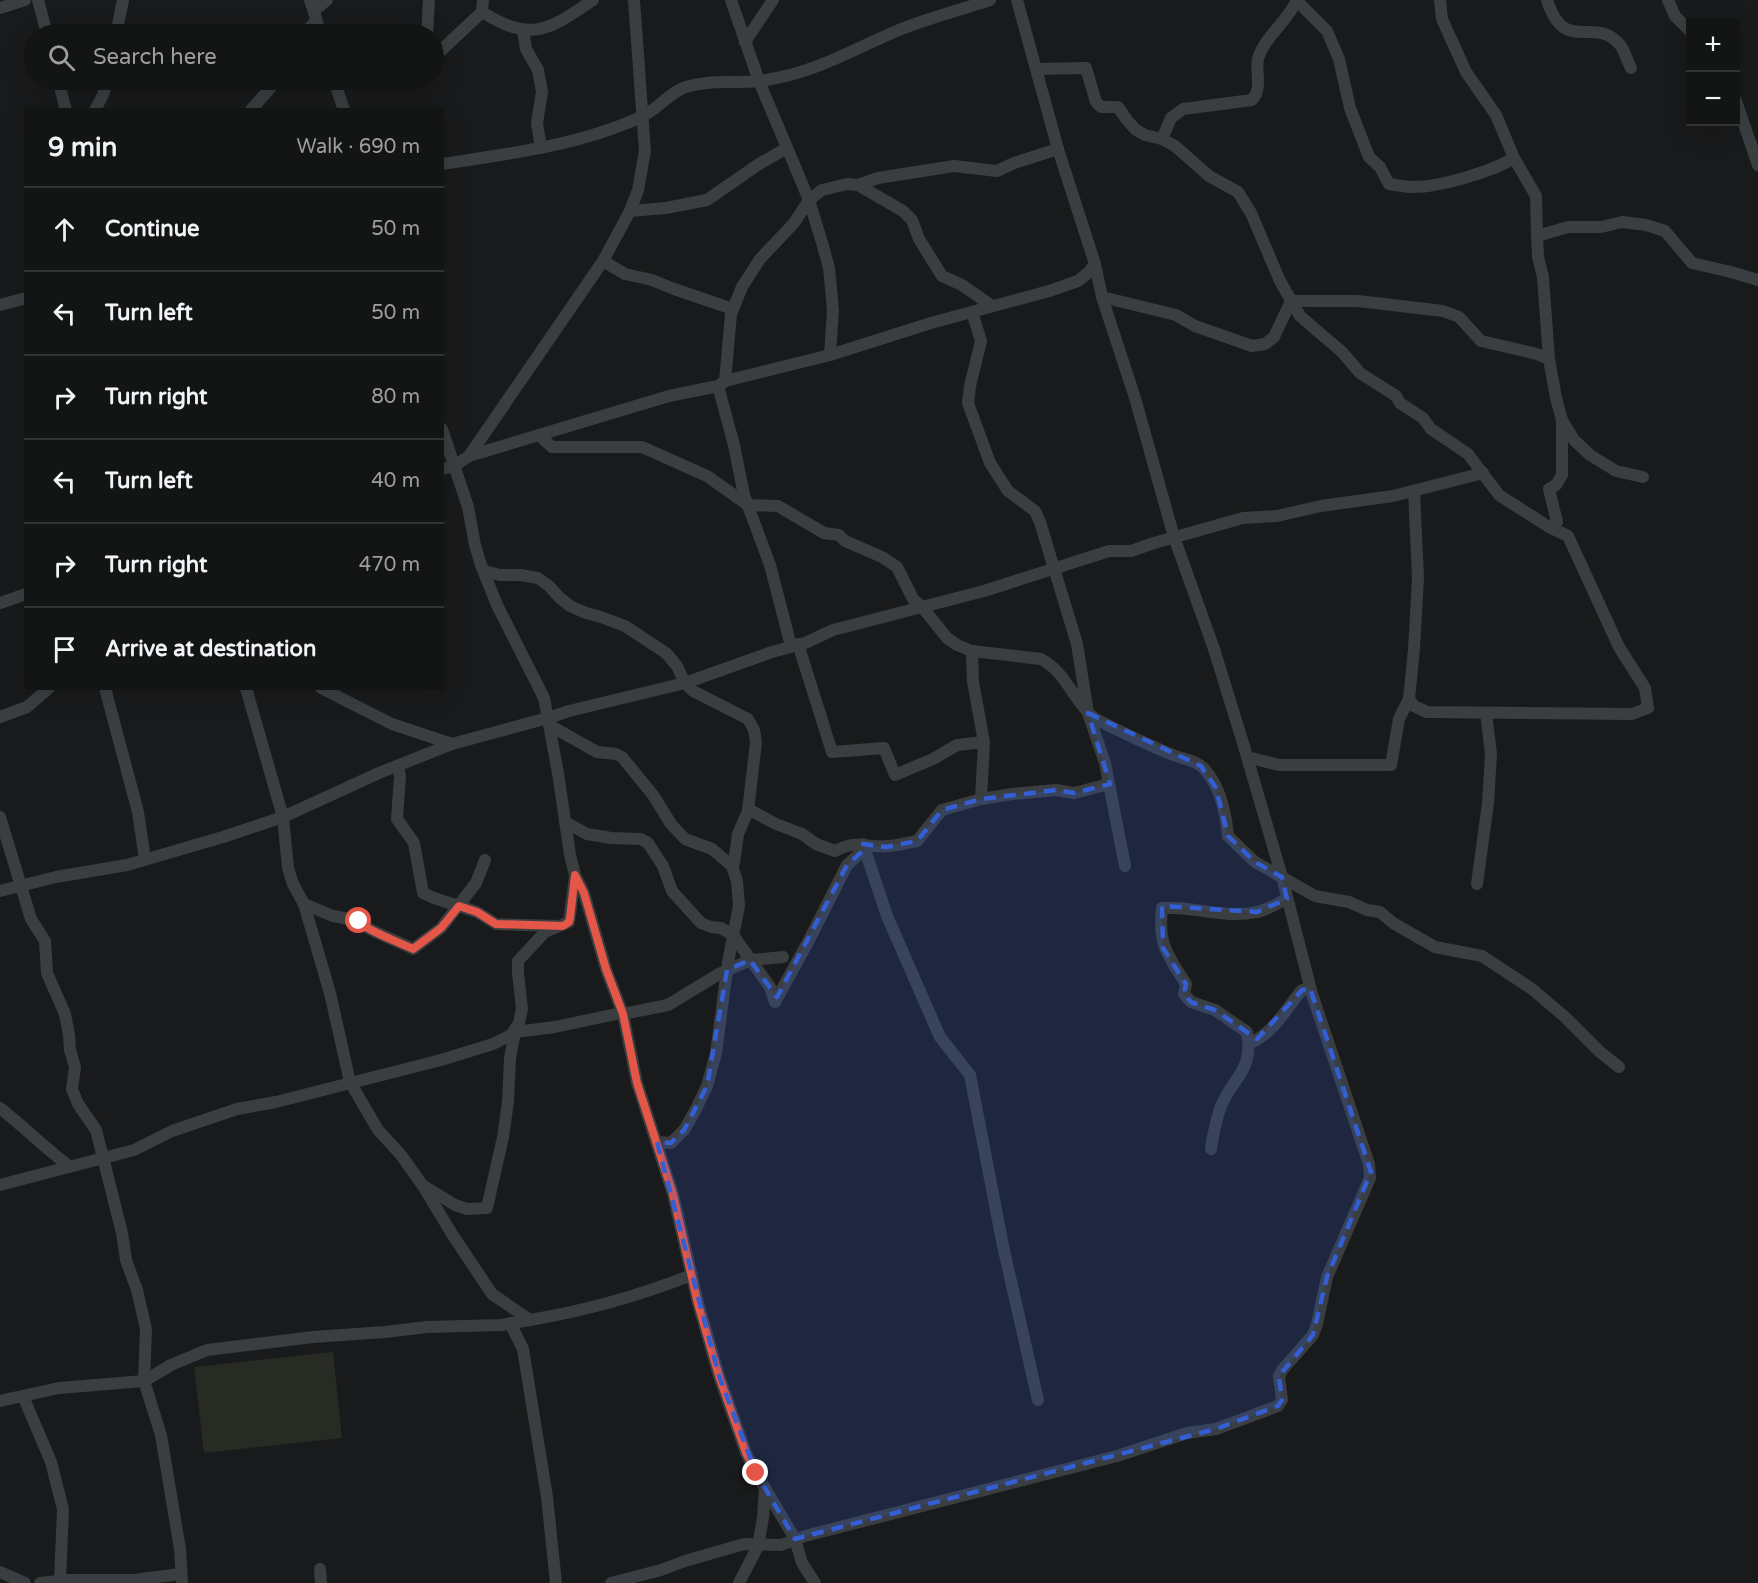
<!DOCTYPE html>
<html lang="en">
<head>
<meta charset="utf-8">
<style>
  body { margin:0; font-family:"Varela Round",sans-serif; background:#202122; color:#f1f3f6 }
  .controls { position:absolute; right:18px; top:18px; display:grid; overflow:hidden; border-radius:0px; box-shadow:0 6px 24px #0002 }
  .controls button { width:54px; height:54px; display:grid; place-items:center; padding:0; border:0; border-bottom:2px solid #323334; background:#131414; color:#f1f3f6; font:30px sans-serif }
  .stop { position:absolute; width:18px; height:18px; margin:-14px; border:4px solid #e45648; border-radius:50%; background:#fff }
  .stop.end { background:#e45648; border-color:#fff; box-shadow:0 2px 6px #0008 }
  .list { margin:0; padding:0; list-style:none }
  h2 { display:flex; justify-content:space-between; align-items:center; height:78px; margin:0; padding:0 24px; font-size:26px }
  h2 small { font-size:20px; font-weight:400; color:#9d9ea0 }
  .list li { display:grid; grid-template-columns:39px 1fr auto; gap:18px; align-items:center; box-sizing:border-box; height:84px; padding:0 24px; border-top:2px solid #323334 }
  .list b { display:block; font-size:22px; white-space:nowrap }
  .list em { font-size:20px; font-style:normal; color:#9d9ea0 }
  .icon { flex:none; width:33px; height:33px; fill:none; stroke:currentColor; stroke-width:2; stroke-linecap:round; stroke-linejoin:round }
  .map { position:relative; flex:none; width:1758px; height:1583px; overflow:hidden }
  .search { position:absolute; background:#131414; box-shadow:0 6px 24px #0002; left:24px; top:24px; width:420px; height:66px; display:flex; align-items:center; gap:15px; box-sizing:border-box; padding:0 21px; border-radius:33px; color:#9d9ea0; font-size:22px }
  .panel { position:absolute; background:#131414; box-shadow:0 6px 24px #0002; left:24px; top:108px; width:420px; height:582px; border-radius:0px }
  .map>svg:first-child { display:block }
  .green { fill:#272b23 }
  .lines { fill:none; stroke-linecap:round; stroke-linejoin:round }
  .minor { stroke:#3a3e40; stroke-width:12 }
  .route { stroke:#e45648; stroke-width:8 }
  .marked { fill:#335ed4; fill-opacity:0.2; stroke:#335ed4; stroke-width:4.5; stroke-dasharray:12 8; stroke-linejoin:round }
</style>
</head>
<body>
<div class="map">
<svg width="1758" height="1583" viewBox="0 0 1758 1583">
  <rect width="100%" height="100%" fill="#191a1b"/>
  <path class="green" d="M 333,1352 L 342,1438 L 204,1453 L 194,1367 Z"/>
  <g class="lines">
    <g class="minor">
      <path d="M 38,0 L 47,34"/>
      <path d="M 310,0 L 321,34"/>
      <path d="M 731,0 L 759,81 L 809,200 L 823,246 L 829,268 L 833,310 L 830,355"/>
      <path d="M 1440,0 L 1442,19 L 1466,72 L 1496,115 L 1514,158 L 1536,196 L 1537,236 L 1538,257 L 1543,277 L 1549,359 L 1556,398 L 1562,420 L 1574,440 L 1590,455 L 1616,471 L 1643,477"/>
      <path d="M 1547,0 C 1565,57 1594,13 1621,46 C 1625,52 1627,61 1631,68"/>
      <path d="M 1668,0 L 1675,16 L 1690,31"/>
      <path d="M 1297,1 L 1327,31 L 1339,59 L 1350,108 L 1369,157 L 1380,167 L 1389,184 C 1397,185 1405,187 1413,187 C 1440,187 1491,172 1514,158"/>
      <path d="M 0,8 L 25,0"/>
      <path d="M 314,11 L 327,0"/>
      <path d="M 482,12 C 532,43 549,30 593,0"/>
      <path d="M 523,30 L 526,49 L 538,70 L 542,92 L 537,123 L 541,148"/>
      <path d="M 116,34 L 123,0"/>
      <path d="M 305,34 L 316,20"/>
      <path d="M 427,34 L 429,0"/>
      <path d="M 745,42 L 773,0"/>
      <path d="M 434,57 L 482,12 L 483,0"/>
      <path d="M 1037,69 L 1086,68 L 1096,102 L 1101,107 L 1118,107 L 1127,120 L 1136,130 L 1145,135 L 1162,139 L 1175,146 L 1209,176 L 1238,192 L 1251,213 L 1280,281 L 1300,316 L 1342,352 L 1360,373 L 1396,396 L 1400,403 L 1423,418 L 1431,429 L 1468,454 L 1499,495 L 1549,527 L 1568,536 L 1619,647 L 1645,688 L 1648,708 L 1632,714 L 1427,712 L 1414,706 L 1409,699"/>
      <path d="M 58,80 L 66,110"/>
      <path d="M 334,80 L 344,110"/>
      <path d="M 1736,101 L 1758,165"/>
      <path d="M 95,110 L 103,95 L 107,80"/>
      <path d="M 251,110 L 277,80"/>
      <path d="M 1162,139 L 1171,118 L 1183,109 L 1252,100 C 1263,88 1255,73 1258,59 C 1264,37 1288,21 1297,0"/>
      <path d="M 442,164 C 509,154 580,145 641,117 C 659,109 669,92 686,87 C 711,79 733,84 758,81 C 769,80 780,77 790,75 C 828,65 863,45 899,30 C 928,18 960,10 990,0"/>
      <path d="M 858,185 L 878,178 L 954,166 L 997,171 L 1014,163 L 1058,149"/>
      <path d="M 630,211 L 666,208 L 707,200 L 759,164 L 787,148"/>
      <path d="M 1537,236 L 1568,227 L 1601,227 L 1622,222 L 1646,225 L 1665,231 L 1692,263 L 1731,272 L 1758,280"/>
      <path d="M 603,261 L 625,274 L 652,280 L 674,289 L 733,309"/>
      <path d="M 1102,297 L 1176,315 L 1195,326 L 1252,346 L 1265,344 L 1274,337 L 1291,301 L 1358,301 L 1443,311 L 1459,317 L 1481,341 L 1537,354 L 1549,359"/>
      <path d="M 0,305 L 26,298"/>
      <path d="M 972,312 L 981,341 L 970,386 L 968,403 L 990,463 L 1008,491 L 1035,511 L 1040,522 L 1077,644 L 1088,713 L 1105,763 L 1125,866"/>
      <path d="M 725,381 L 731,314 L 742,287 L 760,259 L 794,223 L 809,200 L 822,190 L 847,184 L 858,185 L 903,211 L 912,220 L 919,239 L 942,276 L 962,285 L 992,306"/>
      <path d="M 718,386 L 734,445 L 744,495 L 770,565 L 791,646"/>
      <path d="M 442,429 L 468,507 L 475,545 L 481,565 L 497,605 L 544,698 L 558,773 L 570,855 L 575,875 L 584,893 L 606,969 L 623,1014 L 637,1083 L 673,1194 L 698,1303 L 719,1376 L 746,1453 L 756,1473 L 795,1539 L 802,1563 L 815,1583"/>
      <path d="M 540,436 L 552,447 L 642,447 L 707,476 L 748,505 L 778,506 L 824,533 L 839,535 L 845,541 L 882,557 L 897,567 L 913,599 L 923,608 L 947,638 L 957,645 L 972,651 L 1041,659 C 1066,672 1073,700 1094,718 C 1119,731 1146,744 1173,755 C 1185,760 1198,760 1206,771 C 1220,787 1226,815 1228,836 L 1255,862 L 1315,896 L 1349,902 L 1367,910 L 1380,912 L 1393,923 L 1435,947 L 1482,956 L 1532,989 L 1565,1017 L 1600,1052 L 1619,1067"/>
      <path d="M 469,456 L 603,261 L 630,211 L 638,190 L 645,151 L 634,0"/>
      <path d="M 442,469 L 454,466 L 469,456 L 669,396 L 718,386 L 725,381 L 830,355 L 931,323 L 1049,291 L 1078,281 L 1089,272 L 1095,264"/>
      <path d="M 1549,527 L 1557,522 L 1549,489 L 1556,485 L 1562,475 L 1562,422"/>
      <path d="M 484,571 L 500,575 L 520,575 L 538,578 L 549,586 L 560,598 L 570,606 L 586,613 L 601,617 L 625,626 L 666,653 L 677,666 L 685,683 L 693,691 L 748,719 L 754,730 L 756,742 L 748,811 L 738,834 L 734,863 L 732,866"/>
      <path d="M 0,603 L 26,594"/>
      <path d="M 798,644 L 832,752 L 884,748 L 895,775 L 933,759 L 957,745 L 984,742"/>
      <path d="M 972,651 L 973,682 L 984,742 L 981,799"/>
      <path d="M 105,688 L 138,812 L 145,859"/>
      <path d="M 246,688 L 283,817 L 288,868 L 293,884 L 304,904 L 330,993 L 350,1082 L 378,1130 L 401,1155 L 423,1186 L 452,1234 L 492,1294 L 530,1320 C 584,1311 641,1295 692,1275"/>
      <path d="M 321,688 L 392,724 L 452,744"/>
      <path d="M 0,717 L 27,707 L 49,688"/>
      <path d="M 549,725 L 597,752 L 616,754 L 622,757 L 653,795 L 671,824 L 685,839 L 712,849 L 732,866 L 737,881 L 739,906 L 728,962 L 716,1053 L 707,1086 L 696,1109 L 684,1130 L 671,1143 L 657,1142"/>
      <path d="M 1247,757 L 1279,765 L 1391,765 L 1399,719 L 1409,699 L 1414,649 L 1418,578 L 1414,491"/>
      <path d="M 398,766 L 400,776 L 397,819 L 414,843 L 423,893 L 434,898 L 477,912 L 496,924 L 559,926"/>
      <path d="M 748,809 L 776,824 L 802,834 L 816,844 L 835,851 C 858,839 865,848 888,846 C 897,846 907,843 917,841 L 942,810 L 981,799 L 1012,794 L 1056,790 L 1074,793 L 1109,784"/>
      <path d="M 0,817 L 31,919 L 45,941 L 47,973 L 65,1014 L 69,1035 L 70,1050 L 75,1067 L 72,1089 L 78,1104 L 96,1130 L 122,1233 L 126,1260 L 137,1290 L 146,1329 L 144,1381 L 161,1435 L 180,1549 L 182,1583"/>
      <path d="M 565,822 L 587,834 L 611,838 L 641,839 L 648,843 L 663,866 L 672,891 L 701,923 L 711,927 L 721,928 L 733,935 L 770,987 L 775,1002 L 808,942 L 847,865 L 865,849"/>
      <path d="M 863,844 L 887,916 L 940,1037 L 970,1075 L 1003,1246 L 1038,1400"/>
      <path d="M 1477,884 L 1488,803 L 1491,754 L 1486,713"/>
      <path d="M 0,891 L 56,877 L 127,865 L 223,837 L 283,817 L 379,773 L 452,744 L 548,718 L 569,711 L 685,683 L 772,652 L 805,643 L 833,630 L 984,591 L 1109,551 L 1131,551 L 1154,543 L 1243,518 L 1277,516 L 1321,506 L 1393,496 L 1483,473"/>
      <path d="M 304,904 L 333,916 L 359,921 C 365,930 401,942 413,949 L 441,928 L 476,883 L 485,860"/>
      <path d="M 623,1014 L 668,1005 L 719,974 L 750,960 L 783,957"/>
      <path d="M 1249,1043 C 1273,1035 1287,1007 1302,990 L 1310,988"/>
      <path d="M 0,1108 C 24,1127 45,1148 69,1166"/>
      <path d="M 1211,1149 C 1213,1135 1216,1120 1221,1106 C 1233,1077 1254,1071 1247,1032 L 1215,1010 L 1191,1002 L 1184,994 L 1186,984 C 1167,954 1158,945 1162,908 C 1193,906 1225,919 1257,912 C 1267,910 1278,903 1287,899"/>
      <path d="M 0,1185 L 134,1150 L 172,1131 L 237,1109 L 276,1102 L 441,1060 L 493,1044 L 511,1035 L 519,1023 L 522,1009 L 518,973 L 518,961 L 545,932 L 569,922 L 575,876"/>
      <path d="M 424,1186 L 455,1205 L 467,1209 L 487,1208 L 503,1137 L 508,1102 L 510,1058 L 515,1032 L 555,1027 L 621,1013"/>
      <path d="M 510,1323 L 523,1349 L 547,1497 L 556,1583"/>
      <path d="M 23,1396 L 51,1462 L 63,1509 L 60,1581"/>
      <path d="M 0,1401 L 59,1388 L 144,1381 L 171,1365 L 207,1350 L 313,1337 L 385,1332 L 427,1327 L 501,1325 L 530,1320"/>
      <path d="M 320,1569 L 321,1583"/>
      <path d="M 0,1572 L 25,1583"/>
      <path d="M 40,1583 L 67,1580 L 134,1580 L 181,1574"/>
      <path d="M 611,1583 L 661,1570 L 685,1561 L 744,1544 L 781,1545 L 805,1536 L 1117,1456 L 1187,1433 L 1216,1429 L 1278,1406 L 1282,1400 L 1279,1376 L 1283,1369 L 1313,1335 L 1317,1324 L 1327,1277 L 1370,1178 L 1369,1164 L 1312,994 L 1282,877 L 1243,743 L 1214,649 L 1174,537 L 1135,398 L 1102,297 L 1095,264 L 1058,149 L 1017,0"/>
      <path d="M 739,1583 L 758,1546 L 763,1518 L 765,1488"/>
    </g>
  </g>
  <g class="lines">
    <path class="route" d="M 359,921 C 365,930 401,943 413,949 L 441,928 L 459,906 L 477,912 L 496,924 L 563,926 L 569,922 L 570,918 L 575,875 L 584,893 L 606,969 L 623,1014 L 637,1083 L 673,1194 L 698,1304 L 719,1376 L 746,1453 L 756,1473"/>
  </g>
  <path class="marked" d="M 1088,713 L 1201,766 L 1216,788 L 1228,836 L 1255,862 L 1282,877 L 1287,899 L 1257,912 L 1162,906 L 1163,948 L 1186,984 L 1184,994 L 1191,1002 L 1215,1010 L 1257,1039 L 1302,990 L 1310,988 L 1371,1172 L 1327,1277 L 1313,1335 L 1279,1376 L 1282,1400 L 1278,1406 L 1216,1429 L 795,1539 L 756,1473 L 719,1376 L 657,1142 L 671,1143 L 684,1130 L 707,1086 L 727,970 L 750,960 L 777,997 L 847,865 L 865,849 L 863,844 L 886,847 L 917,841 L 942,810 L 981,799 L 1056,790 L 1074,793 L 1110,784 Z"/>
</svg>
<div class="controls">
<button>+</button>
<button>−</button>
</div>
<div class="stop" style="left:359px;top:921px"></div>
<div class="stop end" style="left:756px;top:1473px"></div>
<div class="search"><svg class="icon" aria-label="search" viewBox="0 0 24 24"><circle cx="10" cy="10" r="6"/><path d="M15 15l6 6"/></svg>Search here</div>
<section class="panel">
<h2>9 min<small>Walk · 690 m</small></h2>
<ul class="list">
<li><svg class="icon" aria-label="ahead" viewBox="0 0 24 24"><path d="M12 20V5M6 11l6-6 6 6"/></svg><div><b>Continue</b></div><em>50 m</em></li>
<li><svg class="icon" aria-label="left" viewBox="0 0 24 24"><path d="M17 20v-9H6M10 6l-5 5 5 5"/></svg><div><b>Turn left</b></div><em>50 m</em></li>
<li><svg class="icon" aria-label="right" viewBox="0 0 24 24"><path d="M7 20v-9h11M14 6l5 5-5 5"/></svg><div><b>Turn right</b></div><em>80 m</em></li>
<li><svg class="icon" aria-label="left" viewBox="0 0 24 24"><path d="M17 20v-9H6M10 6l-5 5 5 5"/></svg><div><b>Turn left</b></div><em>40 m</em></li>
<li><svg class="icon" aria-label="right" viewBox="0 0 24 24"><path d="M7 20v-9h11M14 6l5 5-5 5"/></svg><div><b>Turn right</b></div><em>470 m</em></li>
<li><svg class="icon" aria-label="arrive" viewBox="0 0 24 24"><path d="M6 21V4h12l-3 4 3 4H6"/></svg><div><b>Arrive at destination</b></div></li>
</ul>
</section>
</div>
</body>
</html>
